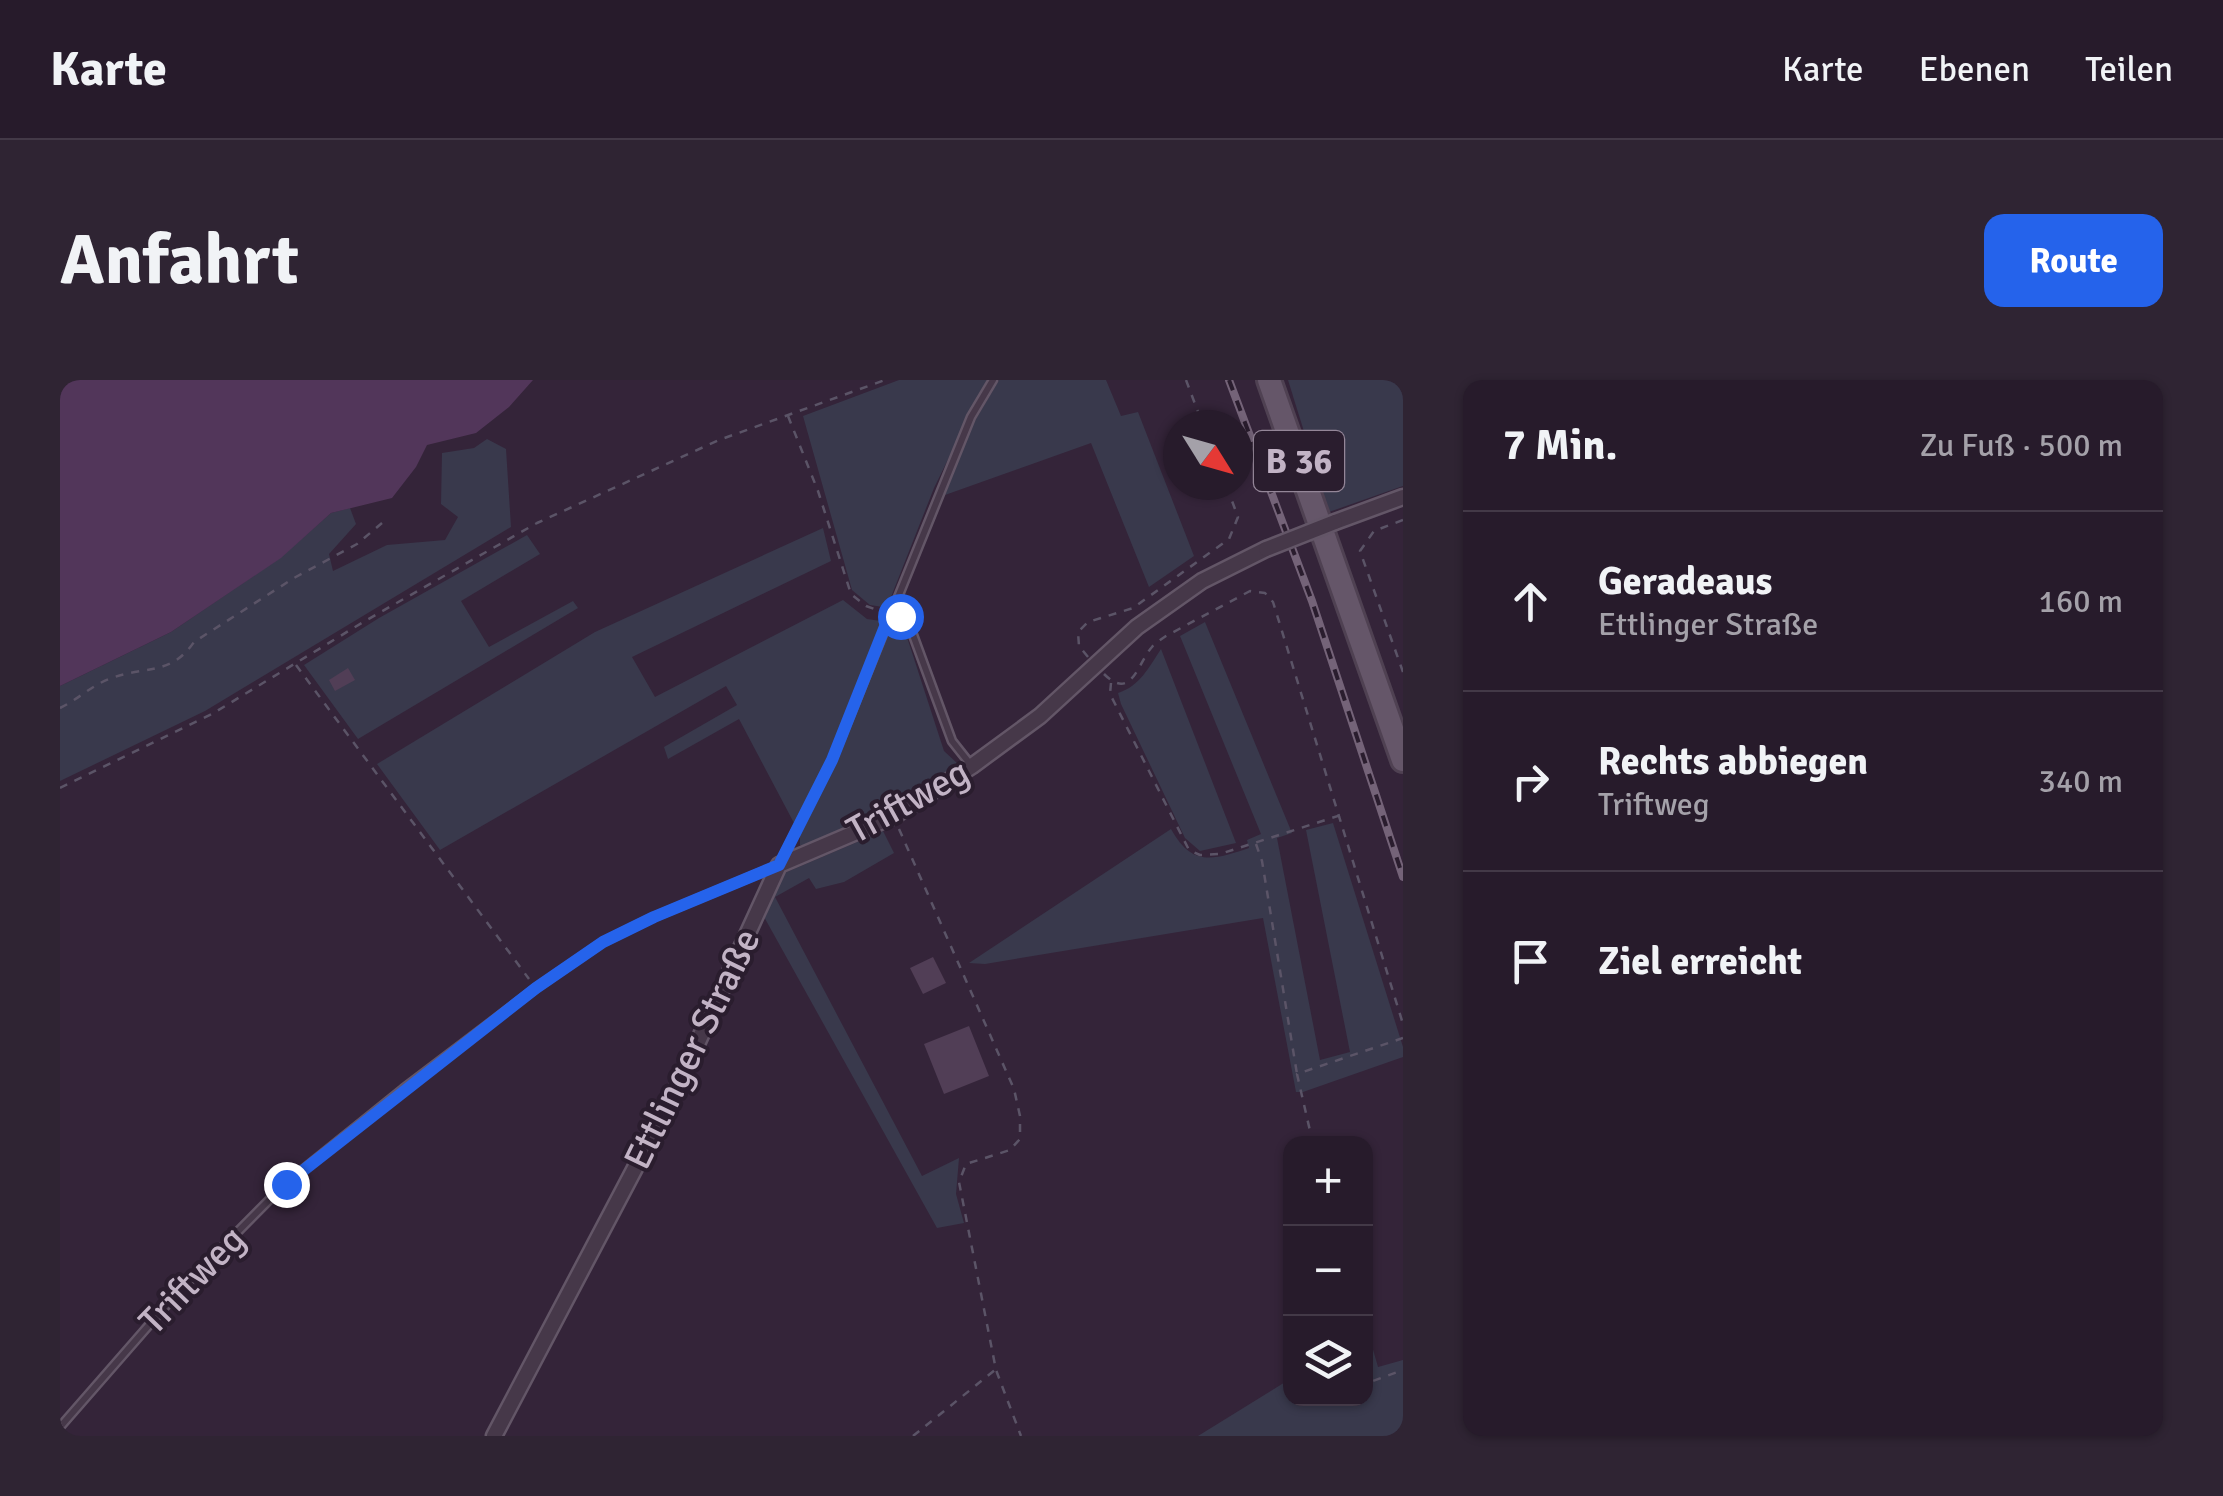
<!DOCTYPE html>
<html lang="de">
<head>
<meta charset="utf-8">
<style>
  body { margin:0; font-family:Signika,sans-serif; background:#2f2433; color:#f1f3f6 }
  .controls { position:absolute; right:30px; bottom:30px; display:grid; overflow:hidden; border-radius:20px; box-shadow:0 2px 8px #0004 }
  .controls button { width:90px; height:90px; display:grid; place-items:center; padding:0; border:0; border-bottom:2px solid #433947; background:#271b2b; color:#f1f3f6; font:50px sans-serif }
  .compass { position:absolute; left:1103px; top:30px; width:90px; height:90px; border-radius:50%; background:#271b2b; box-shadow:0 2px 8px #0004; rotate:127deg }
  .stop { position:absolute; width:30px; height:30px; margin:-22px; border:8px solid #2563eb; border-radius:50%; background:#fff }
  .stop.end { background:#2563eb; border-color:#fff; box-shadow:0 2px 10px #0008 }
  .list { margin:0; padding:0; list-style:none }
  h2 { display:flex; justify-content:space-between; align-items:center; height:130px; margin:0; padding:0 40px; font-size:42px }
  h2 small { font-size:32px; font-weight:400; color:#a4a1a9 }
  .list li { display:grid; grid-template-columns:65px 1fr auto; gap:30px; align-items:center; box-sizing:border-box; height:180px; padding:0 40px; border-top:2px solid #433947 }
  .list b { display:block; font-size:38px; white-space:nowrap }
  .list p { margin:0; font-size:32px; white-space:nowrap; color:#a4a1a9 }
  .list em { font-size:32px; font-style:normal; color:#a4a1a9 }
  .icon { flex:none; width:55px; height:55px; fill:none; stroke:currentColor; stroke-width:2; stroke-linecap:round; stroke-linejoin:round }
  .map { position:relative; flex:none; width:1343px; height:1056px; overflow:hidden; border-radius:20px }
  header { display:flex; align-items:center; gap:60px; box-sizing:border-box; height:140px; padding:0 50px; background:#271b2b; border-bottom:2px solid #433947 }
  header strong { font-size:48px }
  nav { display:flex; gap:55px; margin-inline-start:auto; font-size:35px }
  .intro { display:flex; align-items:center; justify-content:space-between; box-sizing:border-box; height:240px; padding:0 60px }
  h1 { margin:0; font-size:70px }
  .button { padding:25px 45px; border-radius:20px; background:#2563eb; color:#fff; font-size:35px; font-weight:700 }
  main { display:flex; gap:60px; padding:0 60px }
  aside { flex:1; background:#271b2b; border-radius:20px; box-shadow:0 2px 8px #0004 }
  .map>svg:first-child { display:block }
  .green { fill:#39394c }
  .water { fill:#52365a }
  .building { fill:#513e56 }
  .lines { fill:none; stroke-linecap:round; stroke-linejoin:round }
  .service-casing { stroke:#635667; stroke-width:11 }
  .minor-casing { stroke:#635667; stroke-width:19 }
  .primary-casing { stroke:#4f4152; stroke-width:28 }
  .path { stroke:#5b5467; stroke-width:2.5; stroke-dasharray:8 8; stroke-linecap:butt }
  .service { stroke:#463849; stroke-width:6 }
  .minor { stroke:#463849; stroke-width:14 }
  .primary { stroke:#655669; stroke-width:22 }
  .rail-casing { stroke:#746378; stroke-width:8 }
  .rail { stroke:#2a1d2e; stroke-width:4; stroke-dasharray:11; stroke-linecap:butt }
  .minor-bridge-casing { stroke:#635667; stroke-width:19; stroke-linecap:butt }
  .minor-bridge { stroke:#463849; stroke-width:14 }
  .route { stroke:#2563eb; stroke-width:12 }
  .labels { text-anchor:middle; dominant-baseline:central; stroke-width:8; stroke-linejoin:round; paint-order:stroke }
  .shield { fill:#2a1d2e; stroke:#948698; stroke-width:2.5 }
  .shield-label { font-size:35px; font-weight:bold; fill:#c2b3c5 }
  .street-label { font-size:38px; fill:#c2b3c5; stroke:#2a1d2e }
</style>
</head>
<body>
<header>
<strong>Karte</strong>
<nav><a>Karte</a><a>Ebenen</a><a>Teilen</a></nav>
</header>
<div class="intro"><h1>Anfahrt</h1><a class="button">Route</a></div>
<main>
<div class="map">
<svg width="1343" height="1056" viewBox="0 0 1343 1056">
  <rect width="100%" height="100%" fill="#342439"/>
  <g class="green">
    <path d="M 839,0 L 927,0 L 874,108 L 829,222 L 823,227 L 810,225 L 792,210 L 743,36 Z"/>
    <path d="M 939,0 L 1046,0 L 1061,36 L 1078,32 L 1134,176 L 1089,207 L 1031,63 L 885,115 L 913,44 Z"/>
    <path d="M 1228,0 L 1343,0 L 1343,106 L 1269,132 Z"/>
    <path d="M 427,59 L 446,69 L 451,147 L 145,331 L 0,401 L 0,306 L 111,252 L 220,178 L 271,133 L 290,128 L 296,144 L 269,174 L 273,191 L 327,165 L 385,160 L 398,137 L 381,124 L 382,73 L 414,68 Z"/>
    <path d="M 763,148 L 771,181 L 572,277 L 595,317 L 783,220 L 807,239 L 835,243 L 846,254 L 884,371 L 898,384 L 894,392 L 843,425 L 747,468 L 740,465 L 740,454 L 775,383 L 794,332 L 783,340 L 754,407 L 734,443 L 679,339 L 608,379 L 604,367 L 677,325 L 666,306 L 380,470 L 317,384 L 535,252 Z"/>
    <path d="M 467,155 L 480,174 L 401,221 L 429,267 L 513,221 L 518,228 L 298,359 L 244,285 L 319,238 Z"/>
    <path d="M 1145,242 L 1232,453 L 1217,458 L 1260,680 L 1290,672 L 1246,450 L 1273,443 L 1343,667 L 1343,677 L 1243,712 L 1236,712 L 1203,538 L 925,584 L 909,583 L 1111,449 C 1132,487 1153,480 1189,468 L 1187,460 L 1201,454 L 1120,256 Z"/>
    <path d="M 1101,269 L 1176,463 L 1140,471 L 1125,458 L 1061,324 L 1058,313 C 1080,306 1089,287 1101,269 Z"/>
    <path d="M 823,451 L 834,473 L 784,502 L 756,509 L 749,498 L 715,517 L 862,796 L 899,778 L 896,814 L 904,843 L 877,848 L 703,535 L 722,494 Z"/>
    <path d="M 1308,952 L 1318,987 L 1343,980 L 1343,1056 L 1138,1056 L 1230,999 L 1230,1018 L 1306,1018 L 1306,953 Z"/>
  </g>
  <path class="water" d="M 0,0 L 473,0 L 449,27 L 416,53 L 367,65 L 356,87 L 332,118 L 271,133 L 221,178 L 111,252 L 0,306 Z"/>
  <g class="building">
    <path d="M 288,288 L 295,300 L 275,311 L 269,300 Z"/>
    <path d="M 873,577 L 886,603 L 863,614 L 850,588 Z"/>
    <path d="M 909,646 L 929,696 L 884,714 L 864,664 Z"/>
  </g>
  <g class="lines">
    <g class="service-casing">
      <g id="service">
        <path d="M 830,234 L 840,236 L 849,244 L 892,361 L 911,385"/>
        <path d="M 722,479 L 772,380 L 911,37 L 933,0"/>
        <path d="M 0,1047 L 117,913 L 225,804 L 343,709 L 476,608 L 543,562 L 594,537 L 714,487"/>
      </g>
    </g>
    <g class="minor-casing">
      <g id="minor">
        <path d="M 1275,142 L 1343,117"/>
        <path d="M 434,1056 L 614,714 L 719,485 L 834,436 L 912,386 L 980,336 L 1077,247 L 1142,201 L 1206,169"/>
      </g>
    </g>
    <g class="primary-casing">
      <path id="primary" d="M 1209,0 L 1343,380"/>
    </g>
    <g class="path">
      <path d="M 1126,0 L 1143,45"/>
      <path d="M 728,36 L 758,111 L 791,214 L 806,226 L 820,231"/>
      <path d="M 1343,140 L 1314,151 L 1300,171 L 1343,292"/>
      <path d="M 1028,277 L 1019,266 L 1018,252 L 1028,242 L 1073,228 L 1169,159 L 1178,137 L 1166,105"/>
      <path d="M 236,285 L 469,599"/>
      <path d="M 1044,294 C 1072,322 1078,282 1092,267 C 1094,264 1103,258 1106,256 L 1190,211 L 1205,213 L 1213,222 L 1343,644"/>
      <path d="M 1051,303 L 1050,314 L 1129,470 L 1140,475 L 1160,474 L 1281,435"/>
      <path d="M 0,328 C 17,320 31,306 49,299 C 84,285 110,297 134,262 L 234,198 L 297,164 L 322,143"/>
      <path d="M 0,408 L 152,334 L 305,241 L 477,143 L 659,60 L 825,0"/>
      <path d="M 839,449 L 954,709 L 960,736 L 960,759 L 950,770 L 906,784 L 899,802 L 936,990 L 961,1056"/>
      <path d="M 1196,464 L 1202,481 L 1237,694"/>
      <path d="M 1253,764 L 1237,694 L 1343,658"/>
      <path d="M 1306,970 L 1313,1001 L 1343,990"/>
      <path d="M 853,1056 L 935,990"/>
    </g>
    <use href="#service" class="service"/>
    <use href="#minor" class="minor"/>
    <use href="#primary" class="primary"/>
    <g class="rail-casing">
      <path id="rail" d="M 1169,0 L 1252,221 L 1343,497"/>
    </g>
    <use href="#rail" class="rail"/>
    <g class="minor-bridge-casing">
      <path id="minor-bridge" d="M 1206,169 L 1275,142"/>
    </g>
    <use href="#minor-bridge" class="minor-bridge"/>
  </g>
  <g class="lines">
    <path class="route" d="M 226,804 L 476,608 L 543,562 L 594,537 L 719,485 L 772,380 L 830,234 L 840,236"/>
  </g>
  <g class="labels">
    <rect class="shield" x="1194" y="51" width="90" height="60" rx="8"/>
    <g class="shield-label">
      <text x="1239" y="81">B 36</text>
    </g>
    <g class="street-label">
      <text transform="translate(848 421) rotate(-29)">Triftweg</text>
      <text transform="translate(632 669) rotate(-64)">Ettlinger Straße</text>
      <text transform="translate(132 900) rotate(-46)">Triftweg</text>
    </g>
  </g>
</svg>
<div class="controls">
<button>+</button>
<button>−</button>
<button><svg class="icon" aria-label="layers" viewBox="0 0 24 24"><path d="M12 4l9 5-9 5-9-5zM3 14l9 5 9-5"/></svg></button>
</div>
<svg class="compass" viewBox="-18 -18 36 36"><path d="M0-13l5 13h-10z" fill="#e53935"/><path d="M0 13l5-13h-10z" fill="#a4a1a9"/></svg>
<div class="stop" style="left:840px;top:236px"></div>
<div class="stop end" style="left:226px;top:804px"></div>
</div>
<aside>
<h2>7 Min.<small>Zu Fuß · 500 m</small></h2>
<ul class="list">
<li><svg class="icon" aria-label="ahead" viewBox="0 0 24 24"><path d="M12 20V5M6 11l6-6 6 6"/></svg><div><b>Geradeaus</b><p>Ettlinger Straße</p></div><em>160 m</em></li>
<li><svg class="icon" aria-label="right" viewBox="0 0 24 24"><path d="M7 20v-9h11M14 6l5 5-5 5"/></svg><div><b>Rechts abbiegen</b><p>Triftweg</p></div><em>340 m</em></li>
<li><svg class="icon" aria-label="arrive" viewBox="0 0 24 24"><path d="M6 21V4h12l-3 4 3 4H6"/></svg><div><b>Ziel erreicht</b></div></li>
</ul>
</aside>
</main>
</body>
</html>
